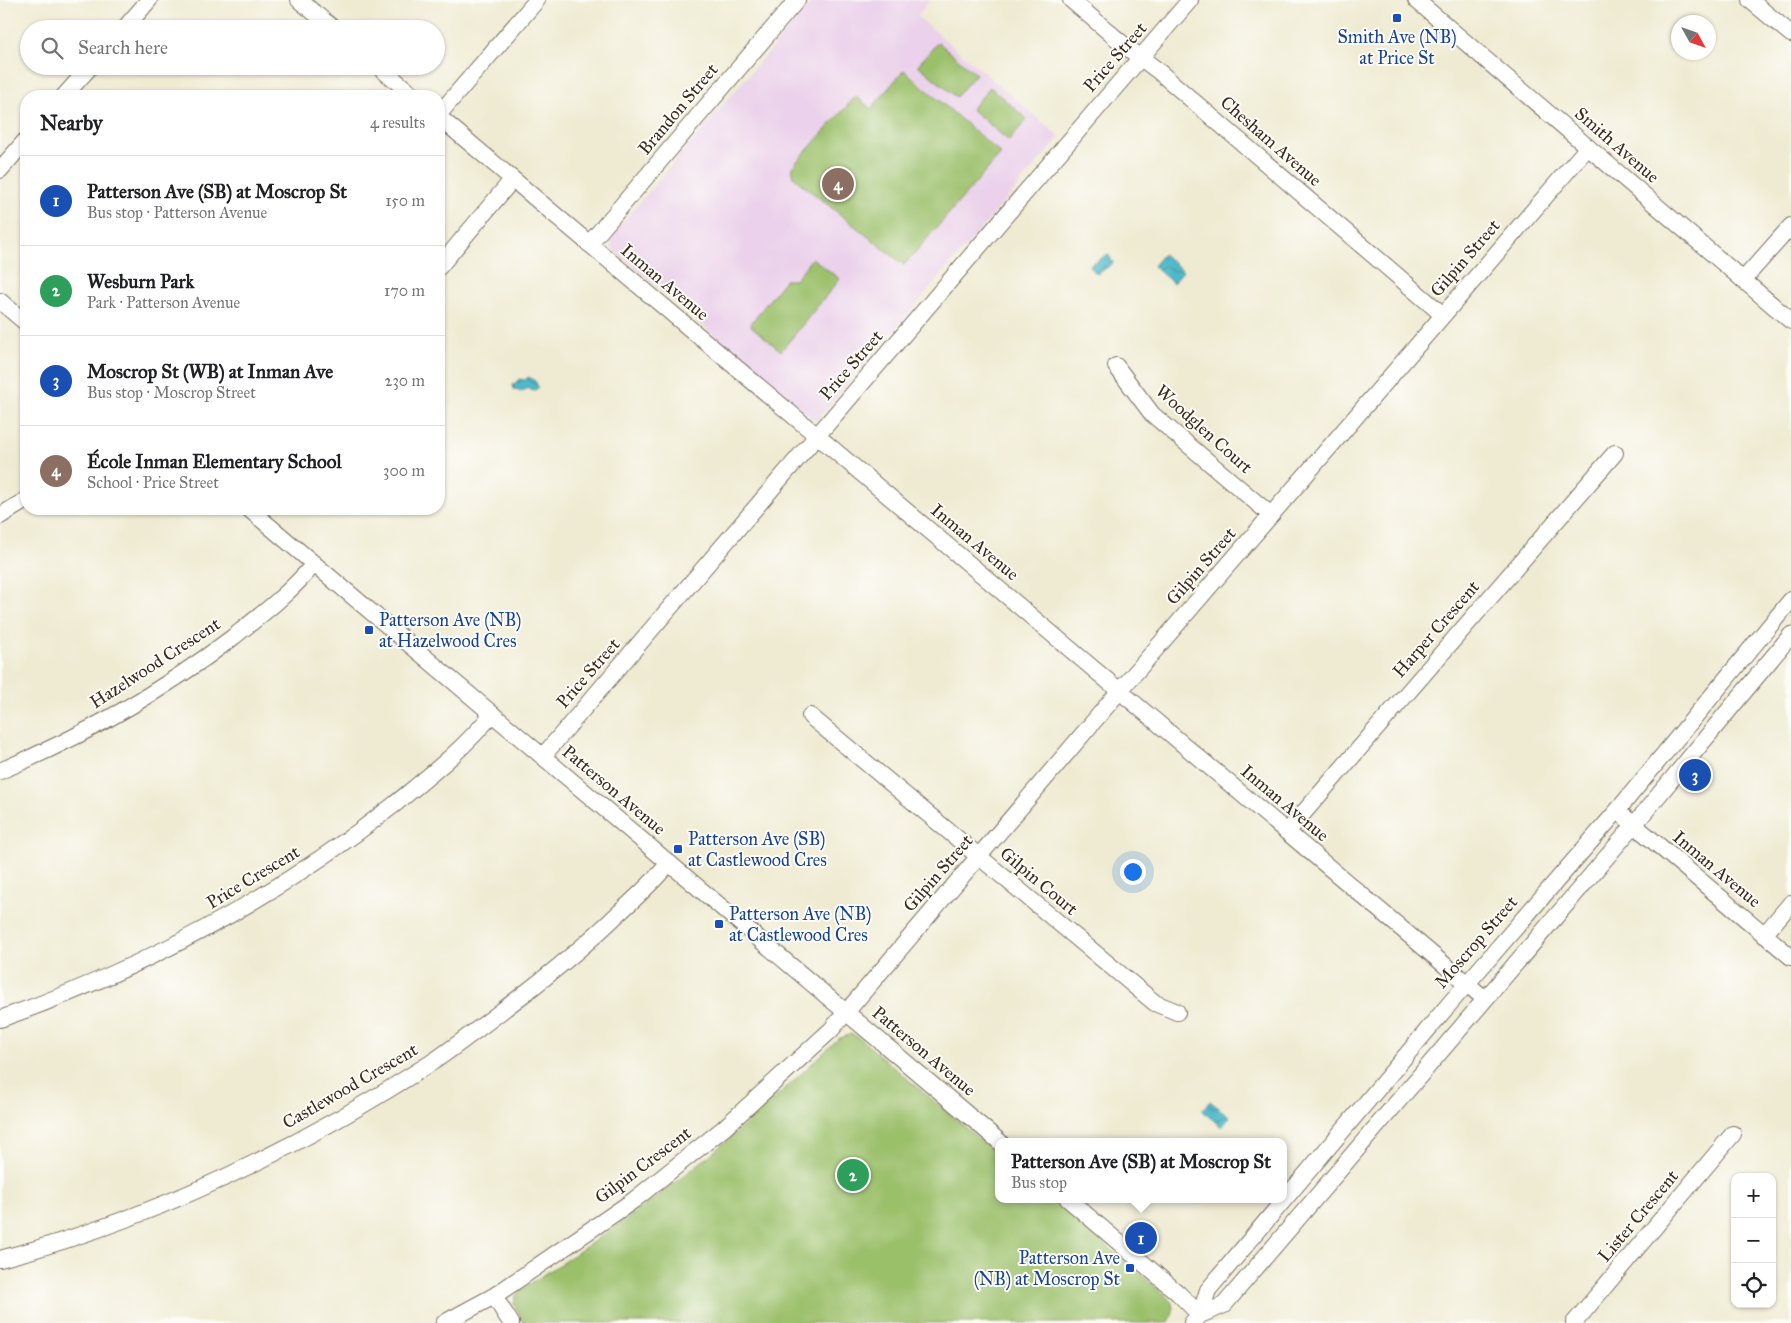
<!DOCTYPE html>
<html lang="en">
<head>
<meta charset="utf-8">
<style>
  body { margin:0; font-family:"IM FELL Great Primer",serif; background:#f6f6f6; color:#202124 }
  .controls { position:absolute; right:15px; bottom:15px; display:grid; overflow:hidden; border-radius:10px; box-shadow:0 1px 4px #0004 }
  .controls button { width:45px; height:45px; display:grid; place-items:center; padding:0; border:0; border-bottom:1px solid #e0e0e0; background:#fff; color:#202124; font:25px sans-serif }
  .compass { position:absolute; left:1671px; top:15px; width:45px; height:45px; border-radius:50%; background:#fff; box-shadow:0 1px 4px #0004; rotate:130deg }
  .you { position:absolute; left:1132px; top:871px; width:18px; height:18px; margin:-12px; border:4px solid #fff; border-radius:50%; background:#1a73e8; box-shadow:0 0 0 8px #1a73e833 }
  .badge { display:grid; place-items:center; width:32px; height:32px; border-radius:50%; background:#d1495b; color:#fff; font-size:16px; font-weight:700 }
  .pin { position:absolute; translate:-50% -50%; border:2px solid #fff; box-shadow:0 1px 5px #0006 }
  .popup { position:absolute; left:995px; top:1138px; width:292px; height:65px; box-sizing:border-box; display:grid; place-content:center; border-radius:10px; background:#fff; filter:drop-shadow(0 1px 4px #0005); font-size:16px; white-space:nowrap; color:#757577 }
  .popup b { font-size:19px; color:#202124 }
  .popup::after { content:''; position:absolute; left:50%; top:100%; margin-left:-10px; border:10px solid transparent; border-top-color:#fff }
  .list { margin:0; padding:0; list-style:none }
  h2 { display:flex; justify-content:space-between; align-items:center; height:65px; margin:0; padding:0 20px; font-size:21px }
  h2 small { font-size:16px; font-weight:400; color:#757577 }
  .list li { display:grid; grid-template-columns:32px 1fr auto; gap:15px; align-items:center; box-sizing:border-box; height:90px; padding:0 20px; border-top:1px solid #e0e0e0 }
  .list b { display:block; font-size:19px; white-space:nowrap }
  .list p { margin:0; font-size:16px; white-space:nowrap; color:#757577 }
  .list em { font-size:16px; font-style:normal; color:#757577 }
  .icon { flex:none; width:28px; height:28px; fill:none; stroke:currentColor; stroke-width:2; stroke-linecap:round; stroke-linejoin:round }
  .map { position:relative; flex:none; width:1791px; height:1323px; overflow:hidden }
  .search { position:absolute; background:#fff; box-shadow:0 1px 4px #0004; left:20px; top:20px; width:425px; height:55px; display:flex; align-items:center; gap:12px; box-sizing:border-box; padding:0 18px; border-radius:28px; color:#757577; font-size:19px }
  .panel { position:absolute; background:#fff; box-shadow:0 1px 4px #0004; left:20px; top:90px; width:425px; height:425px; border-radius:20px }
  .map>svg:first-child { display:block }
  .built { fill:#ebd1eb }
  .green { fill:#9bc06b; stroke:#6b7544 }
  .water { fill:url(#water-waves); stroke:#447274 }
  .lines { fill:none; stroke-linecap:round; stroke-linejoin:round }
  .minor-casing { stroke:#7a6e5d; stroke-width:18 }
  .minor { stroke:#fff; stroke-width:16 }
  .transit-dot { fill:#1a4fb4; stroke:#fdfcf7; stroke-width:2 }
  .labels { text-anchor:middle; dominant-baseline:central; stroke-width:4; stroke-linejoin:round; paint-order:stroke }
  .transit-label { font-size:18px; fill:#164399; stroke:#fdfcf7; text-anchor:start }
  .street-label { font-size:18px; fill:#3b2a1e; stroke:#fdfcf7 }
</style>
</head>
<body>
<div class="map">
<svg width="1791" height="1323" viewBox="0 0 1791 1323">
  <defs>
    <pattern id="water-waves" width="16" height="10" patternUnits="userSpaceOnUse" patternTransform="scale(1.25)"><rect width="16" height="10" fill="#4eb9ca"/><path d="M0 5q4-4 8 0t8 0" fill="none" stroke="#4297a3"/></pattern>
  </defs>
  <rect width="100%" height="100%" fill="#fdfcf7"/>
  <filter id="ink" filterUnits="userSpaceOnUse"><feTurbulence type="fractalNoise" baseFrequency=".02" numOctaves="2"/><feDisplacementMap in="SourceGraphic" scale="10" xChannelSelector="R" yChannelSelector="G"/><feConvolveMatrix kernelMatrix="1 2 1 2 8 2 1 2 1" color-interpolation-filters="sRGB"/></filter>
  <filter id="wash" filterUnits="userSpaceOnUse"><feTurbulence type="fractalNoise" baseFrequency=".0096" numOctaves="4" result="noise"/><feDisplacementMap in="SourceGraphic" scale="20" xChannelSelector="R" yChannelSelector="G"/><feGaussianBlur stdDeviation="1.12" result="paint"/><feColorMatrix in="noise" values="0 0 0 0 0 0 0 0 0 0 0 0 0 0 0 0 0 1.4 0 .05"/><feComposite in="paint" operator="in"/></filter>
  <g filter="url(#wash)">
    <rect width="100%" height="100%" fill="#efebd3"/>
    <path class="built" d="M 813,0 L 930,0 L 917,16 L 1060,137 L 816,421 L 616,252 L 612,247 L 611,240 L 615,231 Z"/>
    <g class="green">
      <path d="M 938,42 L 976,74 L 956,97 L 918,65 Z"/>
      <path d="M 904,70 L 1001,154 L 904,265 L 794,178 L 792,167 L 856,96 L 871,109 Z"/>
      <path d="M 990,87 L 1027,119 L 1009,141 L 971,109 Z"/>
      <path d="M 812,258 L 840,279 L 781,351 L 751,326 L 752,322 L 785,280 L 795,280 Z"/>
      <path d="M 851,1034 L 858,1037 L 998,1155 L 998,1199 L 1051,1199 L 1169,1298 C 1175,1306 1174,1315 1168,1323 L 524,1323 L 514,1304 L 516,1295 L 522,1289 C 587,1247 651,1203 711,1154 C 755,1117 797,1078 838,1039 Z"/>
    </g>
    <g class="water">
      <path d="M 1108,254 L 1113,263 L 1098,274 L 1094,272 L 1090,265 L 1092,263 L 1096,262 Z"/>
      <path d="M 1163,254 L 1183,271 L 1173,283 L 1153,266 Z"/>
      <path d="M 528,377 C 534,379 537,382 538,388 L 533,391 L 528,388 L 521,392 L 514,389 L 513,385 L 519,379 L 525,380 Z"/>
      <path d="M 1210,1101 L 1230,1117 L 1222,1127 L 1202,1111 Z"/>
    </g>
  </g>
  <g filter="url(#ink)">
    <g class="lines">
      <g class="minor-casing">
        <g id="minor">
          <path d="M 299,0 L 334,29"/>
          <path d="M 1071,0 L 1124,45 L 1157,70 L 1443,315"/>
          <path d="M 1416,0 L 1791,321"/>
          <path d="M 1750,0 L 1791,34"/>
          <path d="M 124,29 L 149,0"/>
          <path d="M 378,66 L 414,96"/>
          <path d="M 64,96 L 91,66"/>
          <path d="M 439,114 L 537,0"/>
          <path d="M 439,117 L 1485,999"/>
          <path d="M 0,170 L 26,140"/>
          <path d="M 589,244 L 797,0"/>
          <path d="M 439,267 L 512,180"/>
          <path d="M 1743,280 L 1791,226"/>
          <path d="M 0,301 L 26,323"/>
          <path d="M 1116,366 L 1152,414 L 1271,515"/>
          <path d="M 249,509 L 1000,1142"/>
          <path d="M 0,516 L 26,500"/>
          <path d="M 810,716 L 1155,1003 L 1177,1012"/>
          <path d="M 543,756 L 1190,0"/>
          <path d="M 0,771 C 82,737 161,692 232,638 C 261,615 290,593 314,564"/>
          <path d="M 1626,818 L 1791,957"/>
          <path d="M 1287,832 L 1615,453"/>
          <path d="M 1764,935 L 1791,903"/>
          <path d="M 0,1019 C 145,968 274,899 395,804 C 429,776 465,748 492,714"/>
          <path d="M 1068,1199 L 1178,1293 L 1200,1315"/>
          <path d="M 0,1259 C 154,1219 301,1147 434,1061 C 463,1041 491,1019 520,997 C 554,971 588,943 619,913 C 637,897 654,881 669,863"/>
          <path d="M 494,1296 L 511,1323"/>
          <path d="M 1200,1315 L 1224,1305 L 1634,825 L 1791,635"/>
          <path d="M 444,1323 L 494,1296 L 634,1200 L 724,1128 L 831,1030 L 1111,701 L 1588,147"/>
          <path d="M 1192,1323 L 1200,1315 L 1208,1290 L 1451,1002 L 1617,811 L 1791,600"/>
          <path d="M 1574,1323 L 1733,1134"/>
        </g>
      </g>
      <use href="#minor" class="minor"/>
    </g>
  </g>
  <g class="transit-dot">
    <rect x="1392" y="13" width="10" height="10" rx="2.5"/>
    <rect x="364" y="625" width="10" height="10" rx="2.5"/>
    <rect x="673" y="844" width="10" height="10" rx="2.5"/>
    <rect x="714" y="919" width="10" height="10" rx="2.5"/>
    <rect x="1125" y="1263" width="10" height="10" rx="2.5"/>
  </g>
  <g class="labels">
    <g class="transit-label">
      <text x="1397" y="37" text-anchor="middle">Smith Ave (NB)<tspan x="1397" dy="21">at Price St</tspan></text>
      <text x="379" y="620">Patterson Ave (NB)<tspan x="379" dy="21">at Hazelwood Cres</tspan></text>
      <text x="688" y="839">Patterson Ave (SB)<tspan x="688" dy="21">at Castlewood Cres</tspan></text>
      <text x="729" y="914">Patterson Ave (NB)<tspan x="729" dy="21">at Castlewood Cres</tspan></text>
      <text x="1120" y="1258" text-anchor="end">Patterson Ave<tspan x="1120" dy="21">(NB) at Moscrop St</tspan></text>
    </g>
    <g class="street-label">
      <text transform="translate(1115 57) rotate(-49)">Price Street</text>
      <text transform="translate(678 109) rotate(-50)">Brandon Street</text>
      <text transform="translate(1271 141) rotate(41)">Chesham Avenue</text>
      <text transform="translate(1617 145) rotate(41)">Smith Avenue</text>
      <text transform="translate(1465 258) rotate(-49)">Gilpin Street</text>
      <text transform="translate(665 282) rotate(40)">Inman Avenue</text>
      <text transform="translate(851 365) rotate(-49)">Price Street</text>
      <text transform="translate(1204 429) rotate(42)">Woodglen Court</text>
      <text transform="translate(975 542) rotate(40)">Inman Avenue</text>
      <text transform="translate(1201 566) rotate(-49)">Gilpin Street</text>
      <text transform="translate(1436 629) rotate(-49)">Harper Crescent</text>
      <text transform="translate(155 663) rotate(-33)">Hazelwood Crescent</text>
      <text transform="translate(588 673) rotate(-49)">Price Street</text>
      <text transform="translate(614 790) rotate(40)">Patterson Avenue</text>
      <text transform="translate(1285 803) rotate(40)">Inman Avenue</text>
      <text transform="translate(1717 869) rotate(40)">Inman Avenue</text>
      <text transform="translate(938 873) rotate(-49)">Gilpin Street</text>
      <text transform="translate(253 877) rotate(-31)">Price Crescent</text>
      <text transform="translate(1039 881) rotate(40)">Gilpin Court</text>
      <text transform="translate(1476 942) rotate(-49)">Moscrop Street</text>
      <text transform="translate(924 1051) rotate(40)">Patterson Avenue</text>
      <text transform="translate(350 1086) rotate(-30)">Castlewood Crescent</text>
      <text transform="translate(643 1165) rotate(-37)">Gilpin Crescent</text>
      <text transform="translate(1638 1216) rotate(-50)">Lister Crescent</text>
    </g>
  </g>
</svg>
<div class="controls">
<button>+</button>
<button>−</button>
<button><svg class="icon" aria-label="locate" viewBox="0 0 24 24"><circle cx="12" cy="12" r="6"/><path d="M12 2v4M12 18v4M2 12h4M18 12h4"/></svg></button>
</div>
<svg class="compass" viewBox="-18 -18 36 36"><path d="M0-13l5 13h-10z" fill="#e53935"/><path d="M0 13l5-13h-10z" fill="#757577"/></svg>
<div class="you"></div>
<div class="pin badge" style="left:1141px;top:1238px;background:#1a4fb4">1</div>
<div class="popup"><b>Patterson Ave (SB) at Moscrop St</b>Bus stop</div>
<div class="pin badge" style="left:853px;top:1175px;background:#2e9e5b">2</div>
<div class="pin badge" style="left:1695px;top:775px;background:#1a4fb4">3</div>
<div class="pin badge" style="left:838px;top:184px;background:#8d6e63">4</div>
<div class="search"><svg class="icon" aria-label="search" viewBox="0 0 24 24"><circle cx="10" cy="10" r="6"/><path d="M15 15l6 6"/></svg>Search here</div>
<section class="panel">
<h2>Nearby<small>4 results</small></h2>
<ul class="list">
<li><span class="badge" style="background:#1a4fb4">1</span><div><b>Patterson Ave (SB) at Moscrop St</b><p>Bus stop · Patterson Avenue</p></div><em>150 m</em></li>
<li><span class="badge" style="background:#2e9e5b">2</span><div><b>Wesburn Park</b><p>Park · Patterson Avenue</p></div><em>170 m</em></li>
<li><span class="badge" style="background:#1a4fb4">3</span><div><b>Moscrop St (WB) at Inman Ave</b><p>Bus stop · Moscrop Street</p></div><em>230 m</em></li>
<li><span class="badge" style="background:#8d6e63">4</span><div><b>École Inman Elementary School</b><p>School · Price Street</p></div><em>300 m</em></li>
</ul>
</section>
</div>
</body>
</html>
